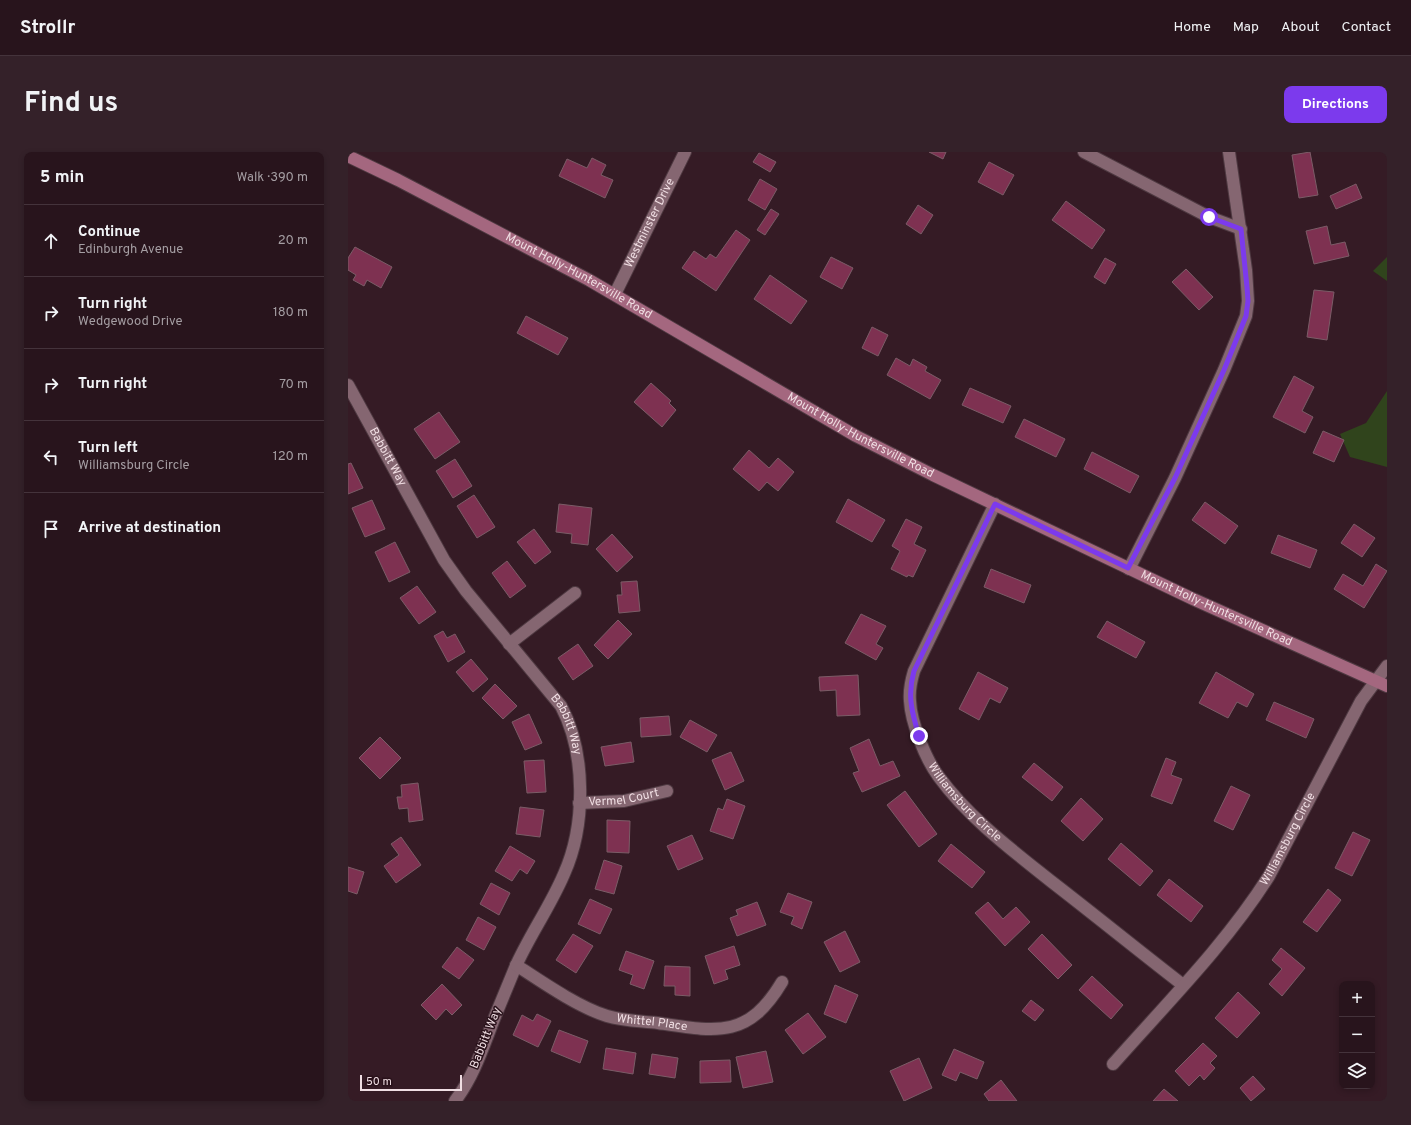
<!DOCTYPE html>
<html lang="en">
<head>
<meta charset="utf-8">
<style>
  body { margin:0; font-family:Overpass,sans-serif; background:#342129; color:#f1f3f6 }
  .controls { position:absolute; right:12px; bottom:12px; display:grid; overflow:hidden; border-radius:8px; box-shadow:0 2px 6px #0003 }
  .controls button { width:36px; height:36px; display:grid; place-items:center; padding:0; border:0; border-bottom:1px solid #44333b; background:#28141c; color:#f1f3f6; font:20px sans-serif }
  .scale { position:absolute; left:12px; bottom:10px; width:102px; box-sizing:border-box; padding-left:4px; border:2px solid #f0dee3; border-top:0; font-size:11px; line-height:14px; white-space:nowrap; color:#f0dee3; -webkit-text-stroke:3px #2a121b; paint-order:stroke }
  .stop { position:absolute; width:12px; height:12px; margin:-9px; border:3px solid #7c3aed; border-radius:50%; background:#fff }
  .stop.end { background:#7c3aed; border-color:#fff; box-shadow:0 1px 4px #0008 }
  .list { margin:0; padding:0; list-style:none }
  h2 { display:flex; justify-content:space-between; align-items:center; height:52px; margin:0; padding:0 16px; font-size:17px }
  h2 small { font-size:13px; font-weight:400; color:#a59ea3 }
  .list li { display:grid; grid-template-columns:26px 1fr auto; gap:12px; align-items:center; box-sizing:border-box; height:72px; padding:0 16px; border-top:1px solid #44333b }
  .list b { display:block; font-size:15px; white-space:nowrap }
  .list p { margin:0; font-size:13px; white-space:nowrap; color:#a59ea3 }
  .list em { font-size:13px; font-style:normal; color:#a59ea3 }
  .icon { flex:none; width:22px; height:22px; fill:none; stroke:currentColor; stroke-width:2; stroke-linecap:round; stroke-linejoin:round }
  .map { position:relative; flex:none; width:1039px; height:949px; overflow:hidden; border-radius:8px }
  header { display:flex; align-items:center; gap:24px; box-sizing:border-box; height:56px; padding:0 20px; background:#28141c; border-bottom:1px solid #44333b }
  header strong { font-size:19px }
  nav { display:flex; gap:22px; margin-inline-start:auto; font-size:14px }
  .intro { display:flex; align-items:center; justify-content:space-between; box-sizing:border-box; height:96px; padding:0 24px }
  h1 { margin:0; font-size:28px }
  .button { padding:10px 18px; border-radius:8px; background:#7c3aed; color:#fff; font-size:14px; font-weight:700 }
  main { display:flex; gap:24px; padding:0 24px }
  aside { flex:1; background:#28141c; border-radius:8px; box-shadow:0 2px 6px #0003 }
  .map>svg:first-child { display:block }
  .green { fill:#30441c }
  .building { fill:#7e3151; stroke:#7b5c67 }
  .lines { fill:none; stroke-linecap:round; stroke-linejoin:round }
  .minor-casing { stroke:#4e3941; stroke-width:14 }
  .secondary-casing { stroke:#4e3941; stroke-width:14 }
  .minor { stroke:#856671; stroke-width:12 }
  .secondary { stroke:#a4677f; stroke-width:12 }
  .route { stroke:#7c3aed; stroke-width:5 }
  .labels { text-anchor:middle; dominant-baseline:central; stroke-width:3; stroke-linejoin:round; paint-order:stroke }
  .street-label { font-size:12px; fill:#f0dee3; stroke:#2a121b }
</style>
</head>
<body>
<header>
<strong>Strollr</strong>
<nav><a>Home</a><a>Map</a><a>About</a><a>Contact</a></nav>
</header>
<div class="intro"><h1>Find us</h1><a class="button">Directions</a></div>
<main>
<aside>
<h2>5 min<small>Walk · 390 m</small></h2>
<ul class="list">
<li><svg class="icon" aria-label="ahead" viewBox="0 0 24 24"><path d="M12 20V5M6 11l6-6 6 6"/></svg><div><b>Continue</b><p>Edinburgh Avenue</p></div><em>20 m</em></li>
<li><svg class="icon" aria-label="right" viewBox="0 0 24 24"><path d="M7 20v-9h11M14 6l5 5-5 5"/></svg><div><b>Turn right</b><p>Wedgewood Drive</p></div><em>180 m</em></li>
<li><svg class="icon" aria-label="right" viewBox="0 0 24 24"><path d="M7 20v-9h11M14 6l5 5-5 5"/></svg><div><b>Turn right</b></div><em>70 m</em></li>
<li><svg class="icon" aria-label="left" viewBox="0 0 24 24"><path d="M17 20v-9H6M10 6l-5 5 5 5"/></svg><div><b>Turn left</b><p>Williamsburg Circle</p></div><em>120 m</em></li>
<li><svg class="icon" aria-label="arrive" viewBox="0 0 24 24"><path d="M6 21V4h12l-3 4 3 4H6"/></svg><div><b>Arrive at destination</b></div></li>
</ul>
</aside>
<div class="map">
<svg width="1039" height="949" viewBox="0 0 1039 949">
  <rect width="100%" height="100%" fill="#351b25"/>
  <g class="green">
    <path d="M 1039,105 L 1039,129 L 1025,119 Z"/>
    <path d="M 1039,239 L 1039,315 L 1002,305 L 992,282 L 1018,271 Z"/>
  </g>
  <g class="building">
    <path d="M 581,0 L 598,0 L 595,7 Z"/>
    <path d="M 962,0 L 970,43 L 951,46 L 944,3 Z"/>
    <path d="M 411,1 L 428,10 L 422,20 L 405,10 Z"/>
    <path d="M 244,6 L 258,13 L 253,23 L 265,28 L 257,46 L 211,24 L 219,7 L 239,16 Z"/>
    <path d="M 641,10 L 666,23 L 655,43 L 630,30 Z"/>
    <path d="M 412,27 L 429,37 L 417,58 L 400,48 Z"/>
    <path d="M 1008,32 L 1014,46 L 988,57 L 982,44 Z"/>
    <path d="M 718,49 L 757,78 L 744,97 L 704,68 Z"/>
    <path d="M 570,53 L 585,63 L 573,82 L 558,72 Z"/>
    <path d="M 423,57 L 431,62 L 417,83 L 409,78 Z"/>
    <path d="M 979,74 L 983,93 L 997,90 L 1001,104 L 966,112 L 958,79 Z"/>
    <path d="M 388,78 L 402,88 L 368,139 L 334,116 L 346,99 L 358,107 L 362,102 L 368,106 Z"/>
    <path d="M 7,95 L 44,115 L 33,136 L 19,128 L 16,134 L 5,128 L 8,123 L 0,118 L 0,106 Z"/>
    <path d="M 483,105 L 505,116 L 494,137 L 472,125 Z"/>
    <path d="M 757,106 L 768,112 L 757,132 L 746,125 Z"/>
    <path d="M 838,117 L 865,145 L 851,158 L 824,130 Z"/>
    <path d="M 422,123 L 459,149 L 443,172 L 406,147 Z"/>
    <path d="M 966,138 L 986,140 L 979,188 L 959,185 Z"/>
    <path d="M 178,164 L 220,186 L 210,203 L 169,181 Z"/>
    <path d="M 524,175 L 540,183 L 530,204 L 514,196 Z"/>
    <path d="M 548,206 L 562,214 L 565,207 L 579,215 L 577,219 L 593,228 L 582,247 L 539,223 Z"/>
    <path d="M 946,224 L 966,235 L 954,259 L 965,265 L 957,281 L 925,265 Z"/>
    <path d="M 303,231 L 323,249 L 321,251 L 328,258 L 314,275 L 286,250 Z"/>
    <path d="M 622,236 L 663,254 L 655,271 L 614,253 Z"/>
    <path d="M 91,260 L 112,290 L 87,307 L 66,277 Z"/>
    <path d="M 676,267 L 717,287 L 708,305 L 667,285 Z"/>
    <path d="M 975,279 L 996,288 L 986,310 L 965,301 Z"/>
    <path d="M 401,298 L 421,316 L 430,306 L 446,320 L 430,339 L 419,330 L 411,339 L 385,317 Z"/>
    <path d="M 744,300 L 791,324 L 782,341 L 736,317 Z"/>
    <path d="M 107,307 L 124,334 L 105,346 L 88,319 Z"/>
    <path d="M 3,311 L 15,336 L 0,342 L 0,312 Z"/>
    <path d="M 126,343 L 147,375 L 129,386 L 109,354 Z"/>
    <path d="M 500,347 L 537,368 L 524,390 L 488,370 Z"/>
    <path d="M 24,348 L 37,377 L 17,385 L 4,356 Z"/>
    <path d="M 857,350 L 890,374 L 877,392 L 844,368 Z"/>
    <path d="M 211,352 L 244,356 L 240,393 L 223,391 L 224,382 L 208,380 Z"/>
    <path d="M 558,367 L 574,375 L 566,392 L 578,398 L 565,425 L 560,423 L 559,425 L 543,417 L 552,399 L 544,394 Z"/>
    <path d="M 1006,372 L 1027,386 L 1014,405 L 993,391 Z"/>
    <path d="M 186,377 L 203,400 L 187,412 L 169,390 Z"/>
    <path d="M 264,382 L 285,405 L 269,420 L 248,397 Z"/>
    <path d="M 930,383 L 969,398 L 962,416 L 923,401 Z"/>
    <path d="M 47,390 L 62,420 L 41,430 L 27,400 Z"/>
    <path d="M 159,409 L 178,434 L 162,446 L 144,421 Z"/>
    <path d="M 1028,412 L 1039,419 L 1016,456 L 986,437 L 995,422 L 1015,434 Z"/>
    <path d="M 643,417 L 683,433 L 676,451 L 636,435 Z"/>
    <path d="M 289,429 L 292,459 L 271,461 L 269,443 L 274,443 L 273,430 Z"/>
    <path d="M 69,434 L 88,460 L 71,472 L 52,446 Z"/>
    <path d="M 513,462 L 538,474 L 528,492 L 535,496 L 528,508 L 497,491 Z"/>
    <path d="M 270,468 L 284,482 L 260,507 L 246,493 Z"/>
    <path d="M 759,469 L 797,490 L 788,506 L 749,485 Z"/>
    <path d="M 95,479 L 99,486 L 107,482 L 117,500 L 100,510 L 86,484 Z"/>
    <path d="M 230,492 L 245,514 L 225,528 L 210,506 Z"/>
    <path d="M 123,507 L 140,527 L 125,540 L 108,520 Z"/>
    <path d="M 630,520 L 660,536 L 652,551 L 642,546 L 631,568 L 611,557 Z"/>
    <path d="M 868,520 L 906,542 L 899,555 L 889,550 L 880,566 L 851,551 Z"/>
    <path d="M 510,523 L 512,563 L 489,564 L 488,538 L 472,539 L 471,525 Z"/>
    <path d="M 147,532 L 169,554 L 155,567 L 134,546 Z"/>
    <path d="M 926,550 L 966,567 L 958,586 L 918,568 Z"/>
    <path d="M 181,562 L 194,591 L 177,598 L 164,570 Z"/>
    <path d="M 321,564 L 323,583 L 293,585 L 292,566 Z"/>
    <path d="M 342,568 L 369,583 L 359,600 L 332,585 Z"/>
    <path d="M 32,585 L 53,606 L 32,627 L 11,606 Z"/>
    <path d="M 521,587 L 532,614 L 545,609 L 552,624 L 514,640 L 505,621 L 511,619 L 502,596 Z"/>
    <path d="M 283,590 L 286,610 L 257,614 L 253,595 Z"/>
    <path d="M 383,600 L 396,629 L 377,638 L 364,608 Z"/>
    <path d="M 818,606 L 828,610 L 823,623 L 834,627 L 824,652 L 803,644 Z"/>
    <path d="M 196,608 L 198,640 L 179,641 L 176,609 Z"/>
    <path d="M 686,611 L 715,635 L 704,649 L 674,625 Z"/>
    <path d="M 70,631 L 75,668 L 61,670 L 60,656 L 51,657 L 49,645 L 54,645 L 53,633 Z"/>
    <path d="M 883,634 L 902,643 L 885,678 L 866,669 Z"/>
    <path d="M 557,639 L 589,682 L 571,695 L 539,653 Z"/>
    <path d="M 733,646 L 755,667 L 735,689 L 713,669 Z"/>
    <path d="M 379,647 L 397,654 L 385,687 L 362,679 L 370,656 L 375,658 Z"/>
    <path d="M 172,655 L 196,658 L 192,685 L 168,682 Z"/>
    <path d="M 259,668 L 282,669 L 281,701 L 259,700 Z"/>
    <path d="M 1005,680 L 1022,688 L 1004,724 L 987,716 Z"/>
    <path d="M 344,683 L 355,707 L 330,718 L 319,694 Z"/>
    <path d="M 53,685 L 73,713 L 48,731 L 36,714 L 51,703 L 43,692 Z"/>
    <path d="M 773,691 L 805,719 L 792,734 L 760,707 Z"/>
    <path d="M 603,692 L 637,720 L 624,736 L 590,709 Z"/>
    <path d="M 162,694 L 187,709 L 179,722 L 172,717 L 164,729 L 147,719 Z"/>
    <path d="M 256,708 L 274,714 L 266,742 L 247,737 Z"/>
    <path d="M 0,715 L 16,720 L 9,742 L 0,739 Z"/>
    <path d="M 821,727 L 855,754 L 843,770 L 809,743 Z"/>
    <path d="M 143,731 L 162,741 L 151,763 L 132,752 Z"/>
    <path d="M 980,737 L 993,748 L 969,780 L 955,770 Z"/>
    <path d="M 440,741 L 464,750 L 454,777 L 443,772 L 446,765 L 432,760 Z"/>
    <path d="M 242,747 L 264,757 L 252,782 L 230,772 Z"/>
    <path d="M 409,750 L 418,773 L 389,784 L 382,766 L 390,763 L 388,758 Z"/>
    <path d="M 640,750 L 655,767 L 668,755 L 682,770 L 657,794 L 627,761 Z"/>
    <path d="M 130,765 L 148,775 L 136,798 L 118,788 Z"/>
    <path d="M 497,779 L 512,810 L 492,820 L 476,790 Z"/>
    <path d="M 225,782 L 245,794 L 228,821 L 208,808 Z"/>
    <path d="M 694,782 L 724,813 L 710,827 L 680,797 Z"/>
    <path d="M 386,794 L 392,813 L 377,818 L 380,827 L 366,832 L 357,804 Z"/>
    <path d="M 109,795 L 126,808 L 111,827 L 94,815 Z"/>
    <path d="M 933,796 L 957,816 L 934,844 L 921,832 L 934,817 L 924,808 Z"/>
    <path d="M 278,799 L 306,809 L 296,837 L 282,832 L 285,823 L 271,818 Z"/>
    <path d="M 317,814 L 342,815 L 342,844 L 327,843 L 327,834 L 316,834 Z"/>
    <path d="M 744,824 L 775,853 L 763,867 L 731,838 Z"/>
    <path d="M 94,832 L 114,853 L 104,863 L 98,857 L 88,868 L 73,853 Z"/>
    <path d="M 487,833 L 510,843 L 498,871 L 476,862 Z"/>
    <path d="M 890,840 L 912,861 L 889,886 L 867,866 Z"/>
    <path d="M 683,848 L 696,858 L 687,869 L 674,859 Z"/>
    <path d="M 460,861 L 478,885 L 455,902 L 437,878 Z"/>
    <path d="M 189,862 L 203,869 L 190,895 L 165,883 L 174,863 L 185,869 Z"/>
    <path d="M 211,878 L 240,889 L 232,911 L 203,899 Z"/>
    <path d="M 855,891 L 869,904 L 862,911 L 867,916 L 856,928 L 852,923 L 841,934 L 827,919 Z"/>
    <path d="M 258,896 L 288,901 L 285,922 L 255,917 Z"/>
    <path d="M 606,897 L 636,910 L 629,927 L 612,920 L 608,929 L 594,923 Z"/>
    <path d="M 418,899 L 425,930 L 395,936 L 388,905 Z"/>
    <path d="M 304,902 L 330,906 L 327,926 L 301,922 Z"/>
    <path d="M 571,906 L 584,936 L 556,949 L 542,919 Z"/>
    <path d="M 382,908 L 383,930 L 352,931 L 352,909 Z"/>
    <path d="M 905,924 L 917,937 L 903,949 L 892,936 Z"/>
    <path d="M 653,928 L 669,949 L 641,949 L 636,942 Z"/>
    <path d="M 816,937 L 830,949 L 805,949 Z"/>
  </g>
  <g class="lines">
    <g class="minor-casing">
      <g id="minor">
        <path d="M 736,0 L 861,65 L 893,77"/>
        <path id="s1" d="M 267,142 L 337,0"/>
        <path id="s2" d="M 0,233 L 96,408 L 118,439 L 213,554 C 238,601 238,673 216,722 C 202,755 181,784 167,816 C 160,833 153,850 146,867 C 135,895 126,924 107,949"/>
        <path id="s3" d="M 647,352 L 566,519 C 563,529 561,539 562,549 C 563,571 578,608 591,625 C 621,666 664,698 704,730 C 748,764 791,799 835,833"/>
        <path d="M 781,417 L 827,326 L 876,218 L 898,164 L 900,149 L 898,118 L 881,0"/>
        <path d="M 161,492 L 227,441"/>
        <path id="s4" d="M 231,651 L 276,649 L 319,639"/>
        <path id="s5" d="M 168,813 C 194,830 230,855 259,864 C 275,869 293,869 310,871 C 369,880 400,887 434,830"/>
        <path id="s6" d="M 765,912 C 819,851 878,792 921,724 L 1013,549 L 1039,514"/>
      </g>
    </g>
    <g class="secondary-casing">
      <g id="secondary">
        <path id="s7" d="M 0,4 L 50,28 L 241,128 L 508,284 L 585,323 L 845,447 L 1039,534"/>
      </g>
    </g>
    <use href="#minor" class="minor"/>
    <use href="#secondary" class="secondary"/>
  </g>
  <g class="lines">
    <path class="route" d="M 571,584 C 564,561 559,543 566,519 L 647,352 L 780,416 L 827,326 L 876,218 L 898,164 L 900,149 L 899,135 L 893,77 L 861,65"/>
  </g>
  <g class="labels">
    <g class="street-label">
      <text stroke="none"><textPath href="#s1" startOffset="79">Westminster Drive</textPath></text>
      <text stroke="none"><textPath href="#s7" startOffset="260">Mount Holly-Huntersville Road</textPath></text>
      <text stroke="none"><textPath href="#s7" startOffset="584">Mount Holly-Huntersville Road</textPath></text>
      <text stroke="none"><textPath href="#s2" startOffset="82">Babbitt Way</textPath></text>
      <text stroke="none"><textPath href="#s7" startOffset="980">Mount Holly-Huntersville Road</textPath></text>
      <text stroke="none"><textPath href="#s2" startOffset="406">Babbitt Way</textPath></text>
      <text stroke="none"><textPath href="#s4" startOffset="45">Vermel Court</textPath></text>
      <text stroke="none"><textPath href="#s3" startOffset="334">Williamsburg Circle</textPath></text>
      <text stroke="none"><textPath href="#s6" startOffset="286">Williamsburg Circle</textPath></text>
      <text stroke="none"><textPath href="#s5" startOffset="150">Whittel Place</textPath></text>
      <text transform="translate(138 886) rotate(-68)">Babbitt Way</text>
    </g>
  </g>
</svg>
<div class="controls">
<button>+</button>
<button>−</button>
<button><svg class="icon" aria-label="layers" viewBox="0 0 24 24"><path d="M12 4l9 5-9 5-9-5zM3 14l9 5 9-5"/></svg></button>
</div>
<div class="scale">50 m</div>
<div class="stop" style="left:861px;top:65px"></div>
<div class="stop end" style="left:571px;top:584px"></div>
</div>
</main>
</body>
</html>
